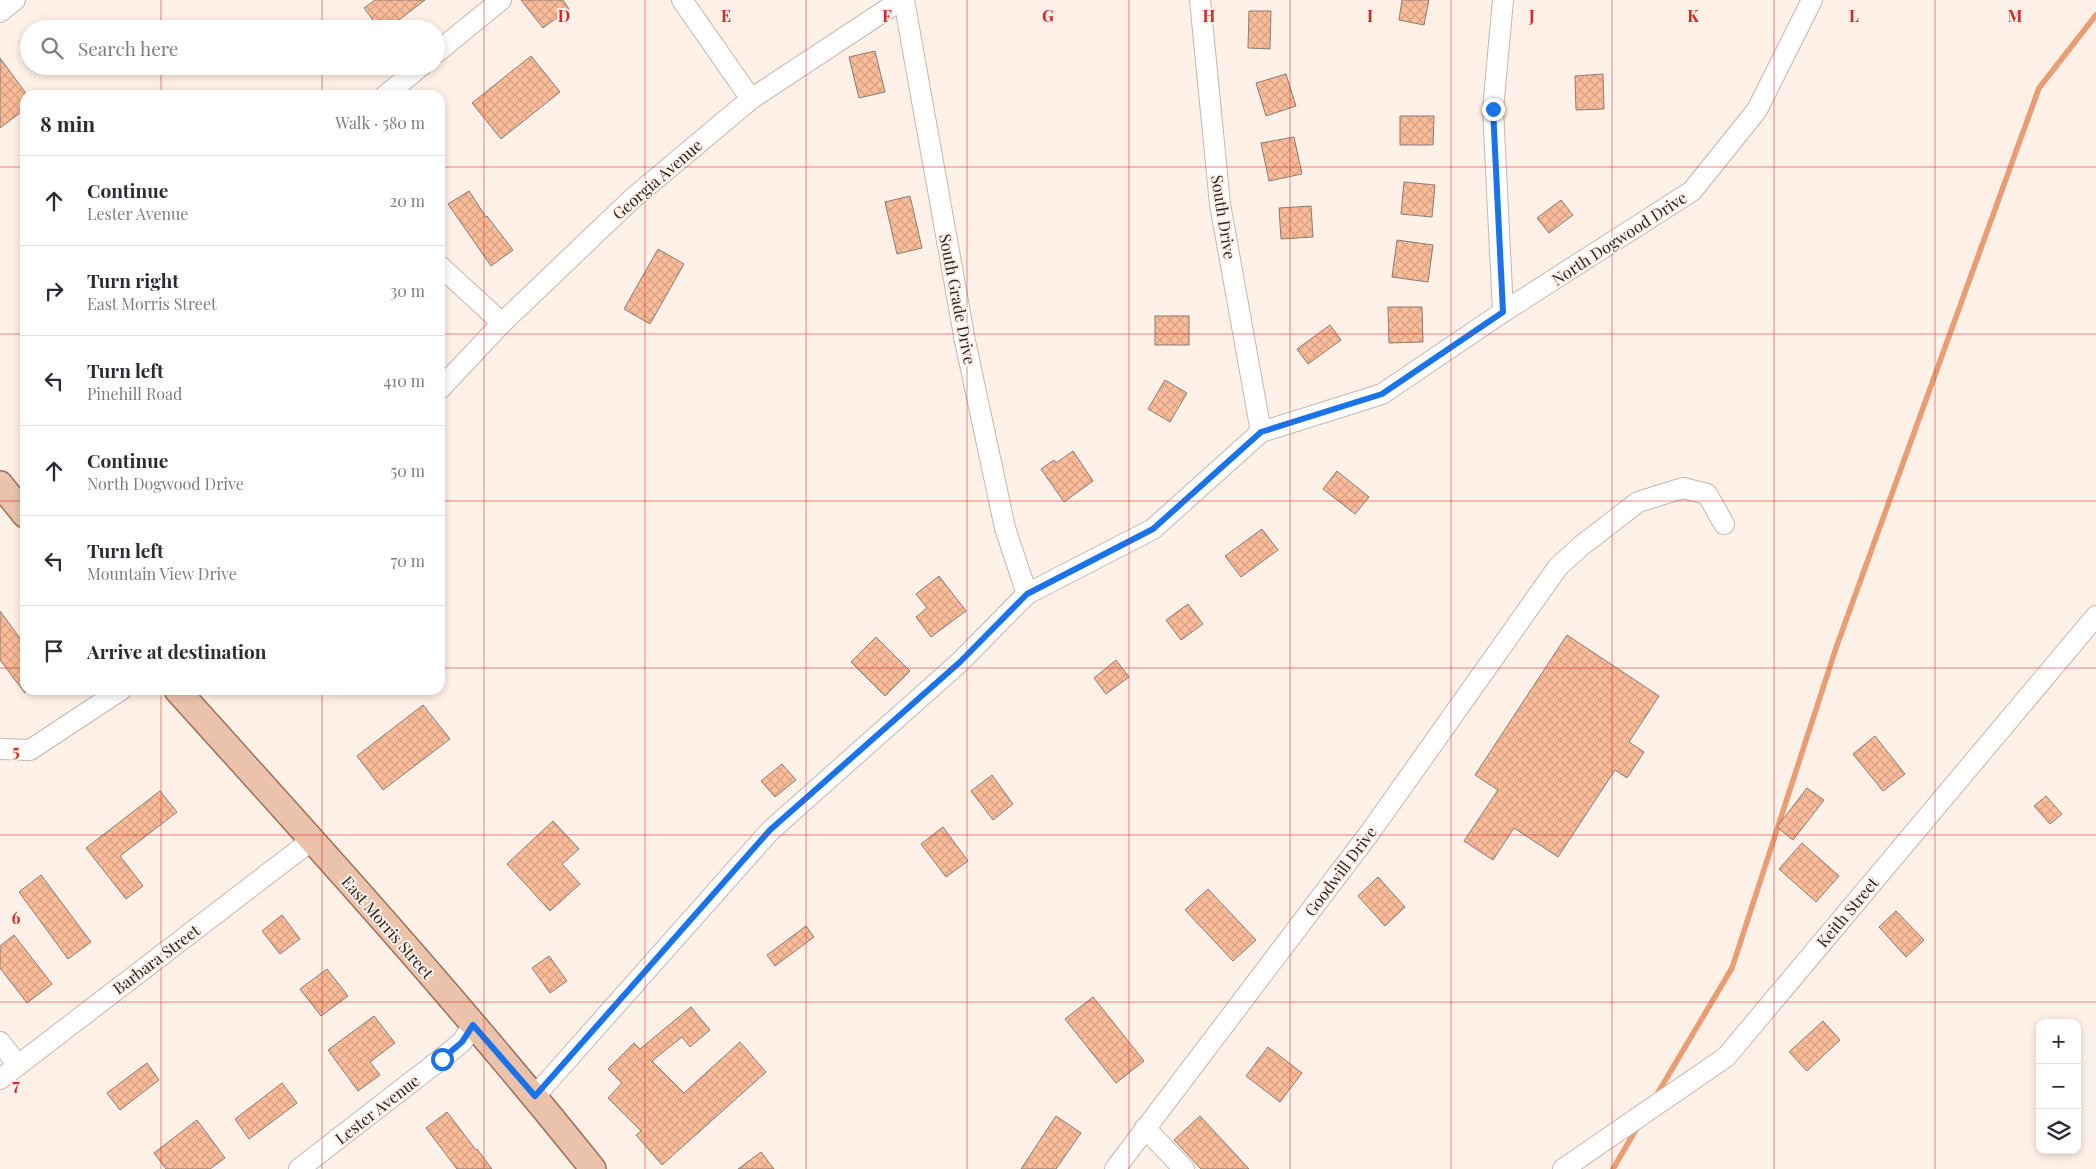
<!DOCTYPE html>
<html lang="en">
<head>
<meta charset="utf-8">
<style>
  body { margin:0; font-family:"Playfair Display",serif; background:#f2f2f3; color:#2b2b33 }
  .controls { position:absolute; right:15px; bottom:15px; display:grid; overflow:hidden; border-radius:10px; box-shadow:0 2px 8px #0003 }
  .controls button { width:45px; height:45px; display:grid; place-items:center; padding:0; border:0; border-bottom:1px solid #e1e1e2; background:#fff; color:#2b2b33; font:25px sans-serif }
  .stop { position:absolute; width:15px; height:15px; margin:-11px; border:4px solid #1a73e8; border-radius:50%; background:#fff }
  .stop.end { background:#1a73e8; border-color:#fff; box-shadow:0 1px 5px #0008 }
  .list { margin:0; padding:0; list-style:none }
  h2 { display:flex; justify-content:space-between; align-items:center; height:65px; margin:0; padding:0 20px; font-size:21px }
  h2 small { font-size:16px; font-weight:400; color:#7c7c81 }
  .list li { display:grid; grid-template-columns:32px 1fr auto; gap:15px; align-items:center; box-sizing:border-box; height:90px; padding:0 20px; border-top:1px solid #e1e1e2 }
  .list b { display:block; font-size:19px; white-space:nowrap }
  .list p { margin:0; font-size:16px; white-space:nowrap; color:#7c7c81 }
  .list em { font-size:16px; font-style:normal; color:#7c7c81 }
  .icon { flex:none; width:28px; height:28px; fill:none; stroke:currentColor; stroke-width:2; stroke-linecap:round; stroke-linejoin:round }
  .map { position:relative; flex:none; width:2096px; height:1169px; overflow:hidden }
  .search { position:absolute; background:#fff; box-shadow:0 2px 8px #0003; left:20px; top:20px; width:425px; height:55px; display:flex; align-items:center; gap:12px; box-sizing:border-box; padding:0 18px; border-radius:28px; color:#7c7c81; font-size:19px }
  .panel { position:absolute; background:#fff; box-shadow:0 2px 8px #0003; left:20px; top:90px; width:425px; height:605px; border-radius:15px }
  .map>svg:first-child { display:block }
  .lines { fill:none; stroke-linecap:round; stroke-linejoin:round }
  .stream { stroke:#e99d72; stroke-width:5.5 }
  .building { fill:url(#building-cross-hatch); stroke:#8a7d76 }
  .minor-casing { stroke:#c5b6af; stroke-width:22 }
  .major-casing { stroke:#9e7057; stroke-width:28 }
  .minor { stroke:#fff; stroke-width:20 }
  .major { stroke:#ebc2ac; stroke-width:25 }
  .route { stroke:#1a73e8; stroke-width:6 }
  .grid { fill:none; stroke:#d62828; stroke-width:1; stroke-opacity:0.55 }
  .labels { text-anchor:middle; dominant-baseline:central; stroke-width:4; stroke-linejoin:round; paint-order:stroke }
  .street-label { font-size:16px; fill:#282320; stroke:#fff0e8 }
  .grid-label { font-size:16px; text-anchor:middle; font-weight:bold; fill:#d62828; stroke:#fff0e8; stroke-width:4; stroke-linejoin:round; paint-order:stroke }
</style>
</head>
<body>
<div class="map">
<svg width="2096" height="1169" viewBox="0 0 2096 1169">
  <defs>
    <pattern id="building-cross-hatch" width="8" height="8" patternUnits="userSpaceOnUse" patternTransform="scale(1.25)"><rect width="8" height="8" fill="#fabc99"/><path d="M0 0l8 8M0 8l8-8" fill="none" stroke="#d6a184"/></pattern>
  </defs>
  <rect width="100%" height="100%" fill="#fff0e8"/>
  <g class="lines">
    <g class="stream">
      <path d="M 1656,1096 L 1732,968 L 1836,648 L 2039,88 L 2096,15"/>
      <path d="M 1613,1169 L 1638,1126"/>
    </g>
  </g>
  <g class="building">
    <path d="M 375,0 L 425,0 L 387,29 L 380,29 L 364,8 Z"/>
    <path d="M 521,0 L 563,0 L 569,9 L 543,28 Z"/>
    <path d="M 1402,0 L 1429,0 L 1424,25 L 1399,20 Z"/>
    <path d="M 1249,11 L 1271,11 L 1270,49 L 1248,48 Z"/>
    <path d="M 875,51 L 885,92 L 859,98 L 849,57 Z"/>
    <path d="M 531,56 L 560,92 L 501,139 L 472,103 Z"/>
    <path d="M 0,58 L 25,92 L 25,109 L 0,128 Z"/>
    <path d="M 1286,74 L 1296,106 L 1266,116 L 1256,83 Z"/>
    <path d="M 1603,74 L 1604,109 L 1576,110 L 1575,76 Z"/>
    <path d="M 1400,116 L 1434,116 L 1433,145 L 1400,145 Z"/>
    <path d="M 1294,137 L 1302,174 L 1269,181 L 1261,143 Z"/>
    <path d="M 1404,182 L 1435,185 L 1432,217 L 1401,214 Z"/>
    <path d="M 469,191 L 486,217 L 487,216 L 513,250 L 491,266 L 448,204 Z"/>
    <path d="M 910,196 L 922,248 L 897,254 L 885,202 Z"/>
    <path d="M 1561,200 L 1573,215 L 1549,233 L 1537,218 Z"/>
    <path d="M 1311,206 L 1313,237 L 1281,239 L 1279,208 Z"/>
    <path d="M 1397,240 L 1433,245 L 1428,282 L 1392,277 Z"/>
    <path d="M 658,249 L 684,264 L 650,324 L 624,309 Z"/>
    <path d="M 1388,307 L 1422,307 L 1423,342 L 1389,343 Z"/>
    <rect x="1155" y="316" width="34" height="29"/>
    <path d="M 1330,325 L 1341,340 L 1308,364 L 1297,349 Z"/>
    <path d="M 1165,380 L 1187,393 L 1170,422 L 1148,409 Z"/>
    <path d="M 1073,451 L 1093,481 L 1064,502 L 1041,469 L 1054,460 L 1056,463 Z"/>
    <path d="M 1337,471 L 1369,497 L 1355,514 L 1323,489 Z"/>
    <path d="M 1262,529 L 1278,550 L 1241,577 L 1225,556 Z"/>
    <path d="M 939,576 L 966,611 L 931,637 L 916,617 L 927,608 L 916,594 Z"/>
    <path d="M 1188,604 L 1203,624 L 1181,640 L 1166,620 Z"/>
    <path d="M 0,611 L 25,645 L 25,693 L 0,660 Z"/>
    <path d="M 1567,635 L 1659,696 L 1629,742 L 1644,752 L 1627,778 L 1615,770 L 1558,857 L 1514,828 L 1493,860 L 1464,841 L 1498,790 L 1475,775 Z"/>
    <path d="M 876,637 L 910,671 L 885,696 L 851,662 Z"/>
    <path d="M 1116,660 L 1129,677 L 1106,694 L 1094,678 Z"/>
    <path d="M 423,705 L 450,739 L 383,790 L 357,756 Z"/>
    <path d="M 1875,736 L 1905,774 L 1883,791 L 1853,754 Z"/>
    <path d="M 782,764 L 796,780 L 775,797 L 761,781 Z"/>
    <path d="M 992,775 L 1013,804 L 993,820 L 971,791 Z"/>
    <path d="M 1807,788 L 1824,800 L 1793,840 L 1777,827 Z"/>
    <path d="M 160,791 L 177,812 L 120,856 L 143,886 L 126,899 L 86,848 Z"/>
    <path d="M 2046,796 L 2062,814 L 2050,824 L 2034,806 Z"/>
    <path d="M 553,821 L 579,849 L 562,864 L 580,884 L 550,911 L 507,864 Z"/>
    <path d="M 943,827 L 968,861 L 946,877 L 921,844 Z"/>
    <path d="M 1802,843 L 1839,876 L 1816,902 L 1779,869 Z"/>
    <path d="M 41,875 L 91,942 L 68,959 L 19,892 Z"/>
    <path d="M 1378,877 L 1405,907 L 1385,926 L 1358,896 Z"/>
    <path d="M 1208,889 L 1256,940 L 1233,961 L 1185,910 Z"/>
    <path d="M 1896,911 L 1924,940 L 1906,957 L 1879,927 Z"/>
    <path d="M 282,915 L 300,939 L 280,954 L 262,931 Z"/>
    <path d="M 806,926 L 814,937 L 775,966 L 767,955 Z"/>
    <path d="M 14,935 L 52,984 L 27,1003 L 0,968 L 0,946 Z"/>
    <path d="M 549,956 L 567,981 L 550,993 L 532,968 Z"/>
    <path d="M 327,969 L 348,996 L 321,1016 L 300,989 Z"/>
    <path d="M 1093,997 L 1144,1061 L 1116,1083 L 1065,1019 Z"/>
    <path d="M 691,1007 L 710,1030 L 690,1047 L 682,1037 L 652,1061 L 684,1093 L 740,1042 L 766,1072 L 662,1165 L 636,1135 L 641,1131 L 608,1098 L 622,1083 L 608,1069 L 634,1043 L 640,1049 Z"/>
    <path d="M 374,1016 L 395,1043 L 370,1062 L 380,1075 L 358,1091 L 328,1050 Z"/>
    <path d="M 1823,1021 L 1840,1040 L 1807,1071 L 1789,1052 Z"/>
    <path d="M 1268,1047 L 1302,1073 L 1280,1102 L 1246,1076 Z"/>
    <path d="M 147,1063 L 159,1080 L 120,1110 L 107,1093 Z"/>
    <path d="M 282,1083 L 297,1103 L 249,1139 L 235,1119 Z"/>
    <path d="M 447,1112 L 476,1150 L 477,1149 L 492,1169 L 457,1169 L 426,1128 Z"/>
    <path d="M 1056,1116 L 1081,1133 L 1056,1169 L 1021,1169 Z"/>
    <path d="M 1200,1116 L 1249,1169 L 1201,1169 L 1174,1140 Z"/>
    <path d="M 197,1120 L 225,1158 L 210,1169 L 166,1169 L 154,1153 Z"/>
    <path d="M 761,1152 L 774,1169 L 738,1169 Z"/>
  </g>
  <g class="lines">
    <g class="minor-casing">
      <g id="minor">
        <path d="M 682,0 L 751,99"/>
        <path d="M 904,0 L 965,341 L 1005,528 L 1027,594"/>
        <path d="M 1200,0 L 1220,204 L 1261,432"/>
        <path d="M 1503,0 L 1493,109 L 1503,312"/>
        <path d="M 0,12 L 15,0"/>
        <path d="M 436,53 L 501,0"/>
        <path d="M 386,95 L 421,66"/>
        <path d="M 440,266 L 502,323"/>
        <path d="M 440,389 L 502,323 L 633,198 L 751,99 L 901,0"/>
        <path d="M 0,749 L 30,750 L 121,690"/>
        <path d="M 0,1042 L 18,1065"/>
        <path d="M 0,1079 L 312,840"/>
        <path d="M 535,1096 L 770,831 L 960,662 L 1027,594 L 1153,529 L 1261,432 L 1382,394 L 1503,312 L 1692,191 L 1757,110 L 1812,0"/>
        <path d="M 1145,1128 L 1184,1169"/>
        <path d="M 299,1169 L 441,1059 L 462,1042 L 473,1025"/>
        <path d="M 1115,1169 L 1371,831 L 1558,567 L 1581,546 L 1638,502 L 1683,488 L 1707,494 L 1724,524"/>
        <path d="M 1563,1169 L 1726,1057 L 2096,616"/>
      </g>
    </g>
    <g class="major-casing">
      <g id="major">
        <path d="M 0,484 L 25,515"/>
        <path d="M 177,690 C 319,847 461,1004 593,1169"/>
      </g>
    </g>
    <use href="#minor" class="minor"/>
    <use href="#major" class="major"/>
  </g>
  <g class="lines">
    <path class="route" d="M 442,1059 L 462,1042 L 473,1025 L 535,1096 L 770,830 L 960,662 L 1027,594 L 1153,529 L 1261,432 L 1382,394 L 1503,312 L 1493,109"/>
  </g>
  <path class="grid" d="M 161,0 L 161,29M 322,0 L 322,29M 484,0 L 484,1169M 645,0 L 645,1169M 806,0 L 806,1169M 967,0 L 967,1169M 1129,0 L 1129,1169M 1290,0 L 1290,1169M 1451,0 L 1451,1169M 1612,0 L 1612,1169M 1774,0 L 1774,1169M 1935,0 L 1935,1169M 161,66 L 161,95M 322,66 L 322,95M 0,167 L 25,167M 440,167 L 2096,167M 0,334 L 25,334M 440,334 L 2096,334M 0,501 L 25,501M 440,501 L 2096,501M 0,668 L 25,668M 440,668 L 2096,668M 161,690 L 161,1169M 322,690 L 322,1169M 0,835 L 2096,835M 0,1002 L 2096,1002"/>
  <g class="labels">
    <g class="street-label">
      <text transform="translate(657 179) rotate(-41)">Georgia Avenue</text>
      <text transform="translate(1224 217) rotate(81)">South Drive</text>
      <text transform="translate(1619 238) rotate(-33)">North Dogwood Drive</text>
      <text transform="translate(958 299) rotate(79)">South Grade Drive</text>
      <text transform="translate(1340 871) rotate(-53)">Goodwill Drive</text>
      <text transform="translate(1847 912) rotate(-50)">Keith Street</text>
      <text transform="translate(388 927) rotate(49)">East Morris Street</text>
      <text transform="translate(156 959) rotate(-37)">Barbara Street</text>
      <text transform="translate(377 1109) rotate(-38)">Lester Avenue</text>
    </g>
  </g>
  <g class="grid-label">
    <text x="564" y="22">D</text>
    <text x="726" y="22">E</text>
    <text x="887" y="22">F</text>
    <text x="1048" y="22">G</text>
    <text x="1209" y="22">H</text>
    <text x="1370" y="22">I</text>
    <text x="1532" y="22">J</text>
    <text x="1693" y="22">K</text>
    <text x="1854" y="22">L</text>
    <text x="2015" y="22">M</text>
    <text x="16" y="757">5</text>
    <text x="16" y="924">6</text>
    <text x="16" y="1091">7</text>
  </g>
</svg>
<div class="controls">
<button>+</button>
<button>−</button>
<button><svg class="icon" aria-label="layers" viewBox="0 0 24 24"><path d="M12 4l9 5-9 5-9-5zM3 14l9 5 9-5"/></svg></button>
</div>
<div class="stop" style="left:442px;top:1059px"></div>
<div class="stop end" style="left:1493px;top:109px"></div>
<div class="search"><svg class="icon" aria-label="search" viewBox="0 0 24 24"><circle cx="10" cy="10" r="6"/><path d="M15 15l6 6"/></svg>Search here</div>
<section class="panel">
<h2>8 min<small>Walk · 580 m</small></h2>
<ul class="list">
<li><svg class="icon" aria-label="ahead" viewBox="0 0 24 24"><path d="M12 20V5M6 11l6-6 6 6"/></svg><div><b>Continue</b><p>Lester Avenue</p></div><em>20 m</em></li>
<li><svg class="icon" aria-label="right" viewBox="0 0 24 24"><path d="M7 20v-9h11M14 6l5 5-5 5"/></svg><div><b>Turn right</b><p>East Morris Street</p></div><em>30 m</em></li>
<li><svg class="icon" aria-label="left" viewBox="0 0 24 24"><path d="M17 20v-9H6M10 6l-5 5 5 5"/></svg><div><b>Turn left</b><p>Pinehill Road</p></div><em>410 m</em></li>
<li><svg class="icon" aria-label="ahead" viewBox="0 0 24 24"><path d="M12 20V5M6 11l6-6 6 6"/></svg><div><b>Continue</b><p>North Dogwood Drive</p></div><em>50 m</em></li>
<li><svg class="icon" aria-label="left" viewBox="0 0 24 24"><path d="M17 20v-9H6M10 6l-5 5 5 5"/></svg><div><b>Turn left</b><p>Mountain View Drive</p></div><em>70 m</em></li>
<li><svg class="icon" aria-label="arrive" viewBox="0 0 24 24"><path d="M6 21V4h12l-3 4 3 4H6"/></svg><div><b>Arrive at destination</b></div></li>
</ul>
</section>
</div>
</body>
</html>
